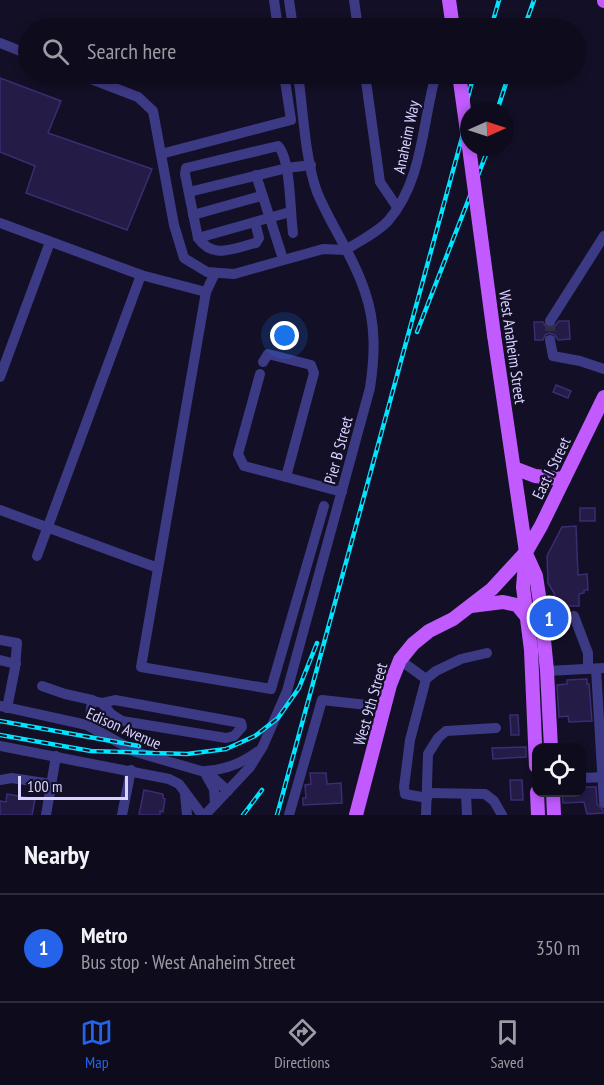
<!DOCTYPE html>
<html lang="en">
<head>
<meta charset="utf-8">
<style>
  body { margin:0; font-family:"PT Sans Narrow",sans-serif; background:#1c1929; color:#f1f3f6 }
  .controls { position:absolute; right:18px; bottom:18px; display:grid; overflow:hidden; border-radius:12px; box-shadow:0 3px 9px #0003 }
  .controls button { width:54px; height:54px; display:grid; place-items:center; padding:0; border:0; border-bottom:2px solid #2e2b3b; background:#0e0b1c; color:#f1f3f6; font:30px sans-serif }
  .compass { position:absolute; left:460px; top:102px; width:54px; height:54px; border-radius:50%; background:#0e0b1c; box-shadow:0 3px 9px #0003; rotate:87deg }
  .scale { position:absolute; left:18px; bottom:15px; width:110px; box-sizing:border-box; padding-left:6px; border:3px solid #d9d4ff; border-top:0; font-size:16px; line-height:21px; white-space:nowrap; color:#d9d4ff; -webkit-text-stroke:4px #130f26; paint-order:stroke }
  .you { position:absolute; left:285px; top:336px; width:21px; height:21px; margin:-15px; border:4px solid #fff; border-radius:50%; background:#1a73e8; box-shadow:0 0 0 9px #1a73e833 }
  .badge { display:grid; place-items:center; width:39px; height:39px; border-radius:50%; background:#2563eb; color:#fff; font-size:20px; font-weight:700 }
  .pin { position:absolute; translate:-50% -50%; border:3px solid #fff; box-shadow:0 2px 6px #0006 }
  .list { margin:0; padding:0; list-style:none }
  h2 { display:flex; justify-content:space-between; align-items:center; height:78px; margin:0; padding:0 24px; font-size:26px }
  h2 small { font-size:20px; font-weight:400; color:#9b9ba3 }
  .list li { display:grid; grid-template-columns:39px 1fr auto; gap:18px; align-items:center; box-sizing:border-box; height:108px; padding:0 24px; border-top:2px solid #2e2b3b }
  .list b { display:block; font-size:22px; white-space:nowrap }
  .list p { margin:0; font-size:20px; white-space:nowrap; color:#9b9ba3 }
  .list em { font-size:20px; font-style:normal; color:#9b9ba3 }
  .icon { flex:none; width:33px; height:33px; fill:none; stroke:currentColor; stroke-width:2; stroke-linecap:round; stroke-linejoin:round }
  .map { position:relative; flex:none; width:604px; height:815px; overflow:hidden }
  .search { position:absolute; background:#0e0b1c; box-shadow:0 3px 9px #0003; left:18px; right:18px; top:18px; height:66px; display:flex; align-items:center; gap:15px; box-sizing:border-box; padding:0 21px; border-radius:33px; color:#9b9ba3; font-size:22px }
  .sheet { height:186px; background:#0e0b1c }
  nav { display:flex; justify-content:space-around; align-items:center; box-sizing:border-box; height:84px; border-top:2px solid #2e2b3b; background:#0e0b1c; font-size:16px; color:#9b9ba3 }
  nav a { display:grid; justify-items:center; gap:3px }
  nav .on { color:#2563eb }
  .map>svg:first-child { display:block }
  .building { fill:#241b47; stroke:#3b2d73; stroke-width:1.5 }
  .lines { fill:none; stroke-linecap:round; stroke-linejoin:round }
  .minor-tunnel { stroke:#312d47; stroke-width:10; stroke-dasharray:10 5; stroke-linecap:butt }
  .minor { stroke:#3d3a85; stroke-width:10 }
  .major { stroke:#c25bff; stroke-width:14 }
  .rail-casing { stroke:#00e5ff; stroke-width:4.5 }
  .rail { stroke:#130f26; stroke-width:2; stroke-dasharray:7; stroke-linecap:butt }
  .major-bridge { stroke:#c25bff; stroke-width:14 }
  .labels { text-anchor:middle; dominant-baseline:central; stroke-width:4.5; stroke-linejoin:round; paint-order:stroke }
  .street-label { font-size:16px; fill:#d9d4ff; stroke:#130f26 }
</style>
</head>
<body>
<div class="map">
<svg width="604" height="815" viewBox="0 0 604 815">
  <rect width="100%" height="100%" fill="#130f26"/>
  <g class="building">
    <path d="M 0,78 L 61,101 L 48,133 L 152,169 L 127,230 L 26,193 L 35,166 L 0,152 Z"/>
    <path d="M 559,321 L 569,321 L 570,339 L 558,340 L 555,335 L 549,333 L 545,335 L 543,340 L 535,340 L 534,322 L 543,322 L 546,327 L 550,328 L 554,327 Z"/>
    <path d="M 556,385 L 571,391 L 568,398 L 553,392 Z"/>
    <rect x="580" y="508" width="15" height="13"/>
    <path d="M 576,526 L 578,575 L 587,574 L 588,590 L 584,590 L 584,593 L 579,594 L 579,606 L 569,606 L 567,614 L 555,614 L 554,593 L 548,583 L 547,556 L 562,527 Z"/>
    <path d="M 587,679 L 587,684 L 589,684 L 592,721 L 569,722 L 568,716 L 559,717 L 557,685 L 567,684 L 567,680 Z"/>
    <path d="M 510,715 L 518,715 L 519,735 L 511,735 Z"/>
    <path d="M 526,747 L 526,757 L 493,759 L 492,748 Z"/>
    <path d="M 310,773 L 326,773 L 327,784 L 341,783 L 342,803 L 303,805 L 303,798 L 306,798 L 305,785 L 311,784 Z"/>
    <path d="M 510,780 L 522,780 L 523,800 L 511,800 Z"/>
    <path d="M 582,787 L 596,787 L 597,804 L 603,810 L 603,813 L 587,814 L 584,802 L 563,803 L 562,792 L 582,792 Z"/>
    <path d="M 144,790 L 163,794 L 163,798 L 165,799 L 163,812 L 160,811 L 160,815 L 139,815 Z"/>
    <path d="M 7,794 L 35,799 L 32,815 L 0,815 L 0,801 L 6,802 Z"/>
  </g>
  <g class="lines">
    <path class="minor-tunnel" d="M 550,321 L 550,340"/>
    <g class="minor">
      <path d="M 274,0 L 278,28"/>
      <path d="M 289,0 L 293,28"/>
      <path d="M 354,0 L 358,28"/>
      <path d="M 0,43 L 28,54"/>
      <path d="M 78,74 L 138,97 L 153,111 L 174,225 L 184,258 L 207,272 L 234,274 L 323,249 L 346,250"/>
      <path d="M 365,74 L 380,182 L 397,207"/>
      <path d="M 161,154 L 291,120 L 284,74"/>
      <path d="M 256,175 L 283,259"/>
      <path d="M 189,192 L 287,168 L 311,165"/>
      <path d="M 193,215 L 261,196"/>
      <path d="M 255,222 L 259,238 L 256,243 C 233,248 214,260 198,238 L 185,174 L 186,168 L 278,146 C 291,159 290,213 293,233"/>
      <path d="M 0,223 L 141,275 L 206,292"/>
      <path d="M 198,238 L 290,212"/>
      <path d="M 346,250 C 359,241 377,233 388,221 C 423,181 422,123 436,74"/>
      <path d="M 215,273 L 206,292 L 141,667 L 271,689 L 324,506"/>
      <path d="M 550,321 L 604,236"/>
      <path d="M 550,340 L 553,356 L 580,361 L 604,369"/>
      <path d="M 260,374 L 238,454 L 244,466 L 286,477 L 314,373 L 311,365 L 268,354 L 263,362"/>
      <path d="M 0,377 L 50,242"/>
      <path d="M 286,477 L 342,492"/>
      <path d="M 0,510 L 158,568"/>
      <path d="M 37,556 L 141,275"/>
      <path d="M 574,616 L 588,653 L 588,669"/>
      <path d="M 0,640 L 17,643 L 15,668 L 7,708"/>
      <path d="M 0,660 L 16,664"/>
      <path d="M 400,660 L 426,679"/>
      <path d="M 596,669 L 604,803"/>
      <path d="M 547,671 L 604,668"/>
      <path d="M 42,686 L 65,694 L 92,700 L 89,726"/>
      <path d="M 94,701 L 102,703 L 115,700 L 241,723 L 242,727 L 234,736 L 226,738 L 122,721 L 111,714 L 102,703"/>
      <path d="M 0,706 L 87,725 L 136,752 L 208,773 L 228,791"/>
      <path d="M 0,746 L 169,779 L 179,784 L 202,815"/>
      <path d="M 205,771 C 225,770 241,764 257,752"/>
      <path d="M 206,775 L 214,789 L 215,804"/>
      <path d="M 582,778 L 604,777"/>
      <path d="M 0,780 L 12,778 L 51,784"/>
      <path d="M 427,793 L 485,794 L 494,801 L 502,815"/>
      <path d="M 185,794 L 187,815"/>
      <path d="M 466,794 L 467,815"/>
      <path d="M 427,798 L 405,794 L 404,787 L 410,740 L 426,679 L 436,671 L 461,659 L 487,653"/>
      <path d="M 46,815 L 56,756"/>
      <path d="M 122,815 L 131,770"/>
      <path d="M 205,815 L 250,767 L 263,746 L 287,691 L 370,388 C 375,355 376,324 365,292 C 354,257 331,226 317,192 C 305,159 303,109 298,74"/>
      <path d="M 289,815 L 322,700 L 385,707"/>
      <path d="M 426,815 L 428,754 L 438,738 L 446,731 L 496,728"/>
    </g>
    <g class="major">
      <path d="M 604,0 L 604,1"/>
      <path d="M 494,335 L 526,552 L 523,587 L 531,650 L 536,766"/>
      <path d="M 514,468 L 535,476 L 564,479"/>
      <path d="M 526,554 L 536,576 L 541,609 L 547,671 L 551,748"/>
      <path d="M 471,606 L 503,602 L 517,605 L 527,617"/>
      <path d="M 537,792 L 538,815"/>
      <path d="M 553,792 L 554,815"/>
      <path d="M 356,815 L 390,685 L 400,660 L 413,644 L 429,631 L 453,619 L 492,589 L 526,552 L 541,526 L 604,397"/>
    </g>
    <g class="rail-casing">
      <g id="rail">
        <path d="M 491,28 L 499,0"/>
        <path d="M 524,28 L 534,0"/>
        <path d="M 497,111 L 509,74"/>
        <path d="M 462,120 L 474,74"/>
        <path d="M 417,332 L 489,147"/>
        <path d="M 0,721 L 139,746"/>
        <path d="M 0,735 L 91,751 L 187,754 L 226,749 L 255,736 L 278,718 L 299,688 L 317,643"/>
        <path d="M 243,815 L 262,790"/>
        <path d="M 277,815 L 469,112"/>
      </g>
    </g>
    <use href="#rail" class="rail"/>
    <g class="major-bridge">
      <path d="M 449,0 L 453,28"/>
      <path d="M 459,74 L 469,146"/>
      <path d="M 469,147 L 494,335"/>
    </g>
  </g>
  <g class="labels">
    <g class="street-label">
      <text transform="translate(406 137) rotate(-78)">Anaheim Way</text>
      <text transform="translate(513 347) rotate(82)">West Anaheim Street</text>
      <text transform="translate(338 450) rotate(-75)">Pier B Street</text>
      <text transform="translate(551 468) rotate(-64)">East I Street</text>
      <text transform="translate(370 704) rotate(-74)">West 9th Street</text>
      <text transform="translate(124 728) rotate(24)">Edison Avenue</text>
    </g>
  </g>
</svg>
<div class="controls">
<button><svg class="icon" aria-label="locate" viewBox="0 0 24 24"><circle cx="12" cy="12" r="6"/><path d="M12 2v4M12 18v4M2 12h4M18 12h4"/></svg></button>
</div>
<svg class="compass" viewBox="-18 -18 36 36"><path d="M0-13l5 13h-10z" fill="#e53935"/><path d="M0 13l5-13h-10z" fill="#9b9ba3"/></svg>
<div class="scale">100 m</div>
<div class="you"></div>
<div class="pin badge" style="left:549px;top:618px">1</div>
<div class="search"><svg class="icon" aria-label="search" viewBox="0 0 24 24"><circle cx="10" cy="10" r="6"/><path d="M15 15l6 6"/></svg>Search here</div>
</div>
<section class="sheet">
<h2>Nearby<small></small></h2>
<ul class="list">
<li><span class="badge">1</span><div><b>Metro</b><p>Bus stop · West Anaheim Street</p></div><em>350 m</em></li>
</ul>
</section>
<nav>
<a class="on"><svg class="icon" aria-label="map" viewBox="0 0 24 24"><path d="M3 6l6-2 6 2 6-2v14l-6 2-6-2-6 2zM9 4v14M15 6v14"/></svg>Map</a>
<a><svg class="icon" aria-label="directions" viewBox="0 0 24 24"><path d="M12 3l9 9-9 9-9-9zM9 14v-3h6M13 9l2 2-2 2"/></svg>Directions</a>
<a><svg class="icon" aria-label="saved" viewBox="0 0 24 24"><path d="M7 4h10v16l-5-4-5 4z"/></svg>Saved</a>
</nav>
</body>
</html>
